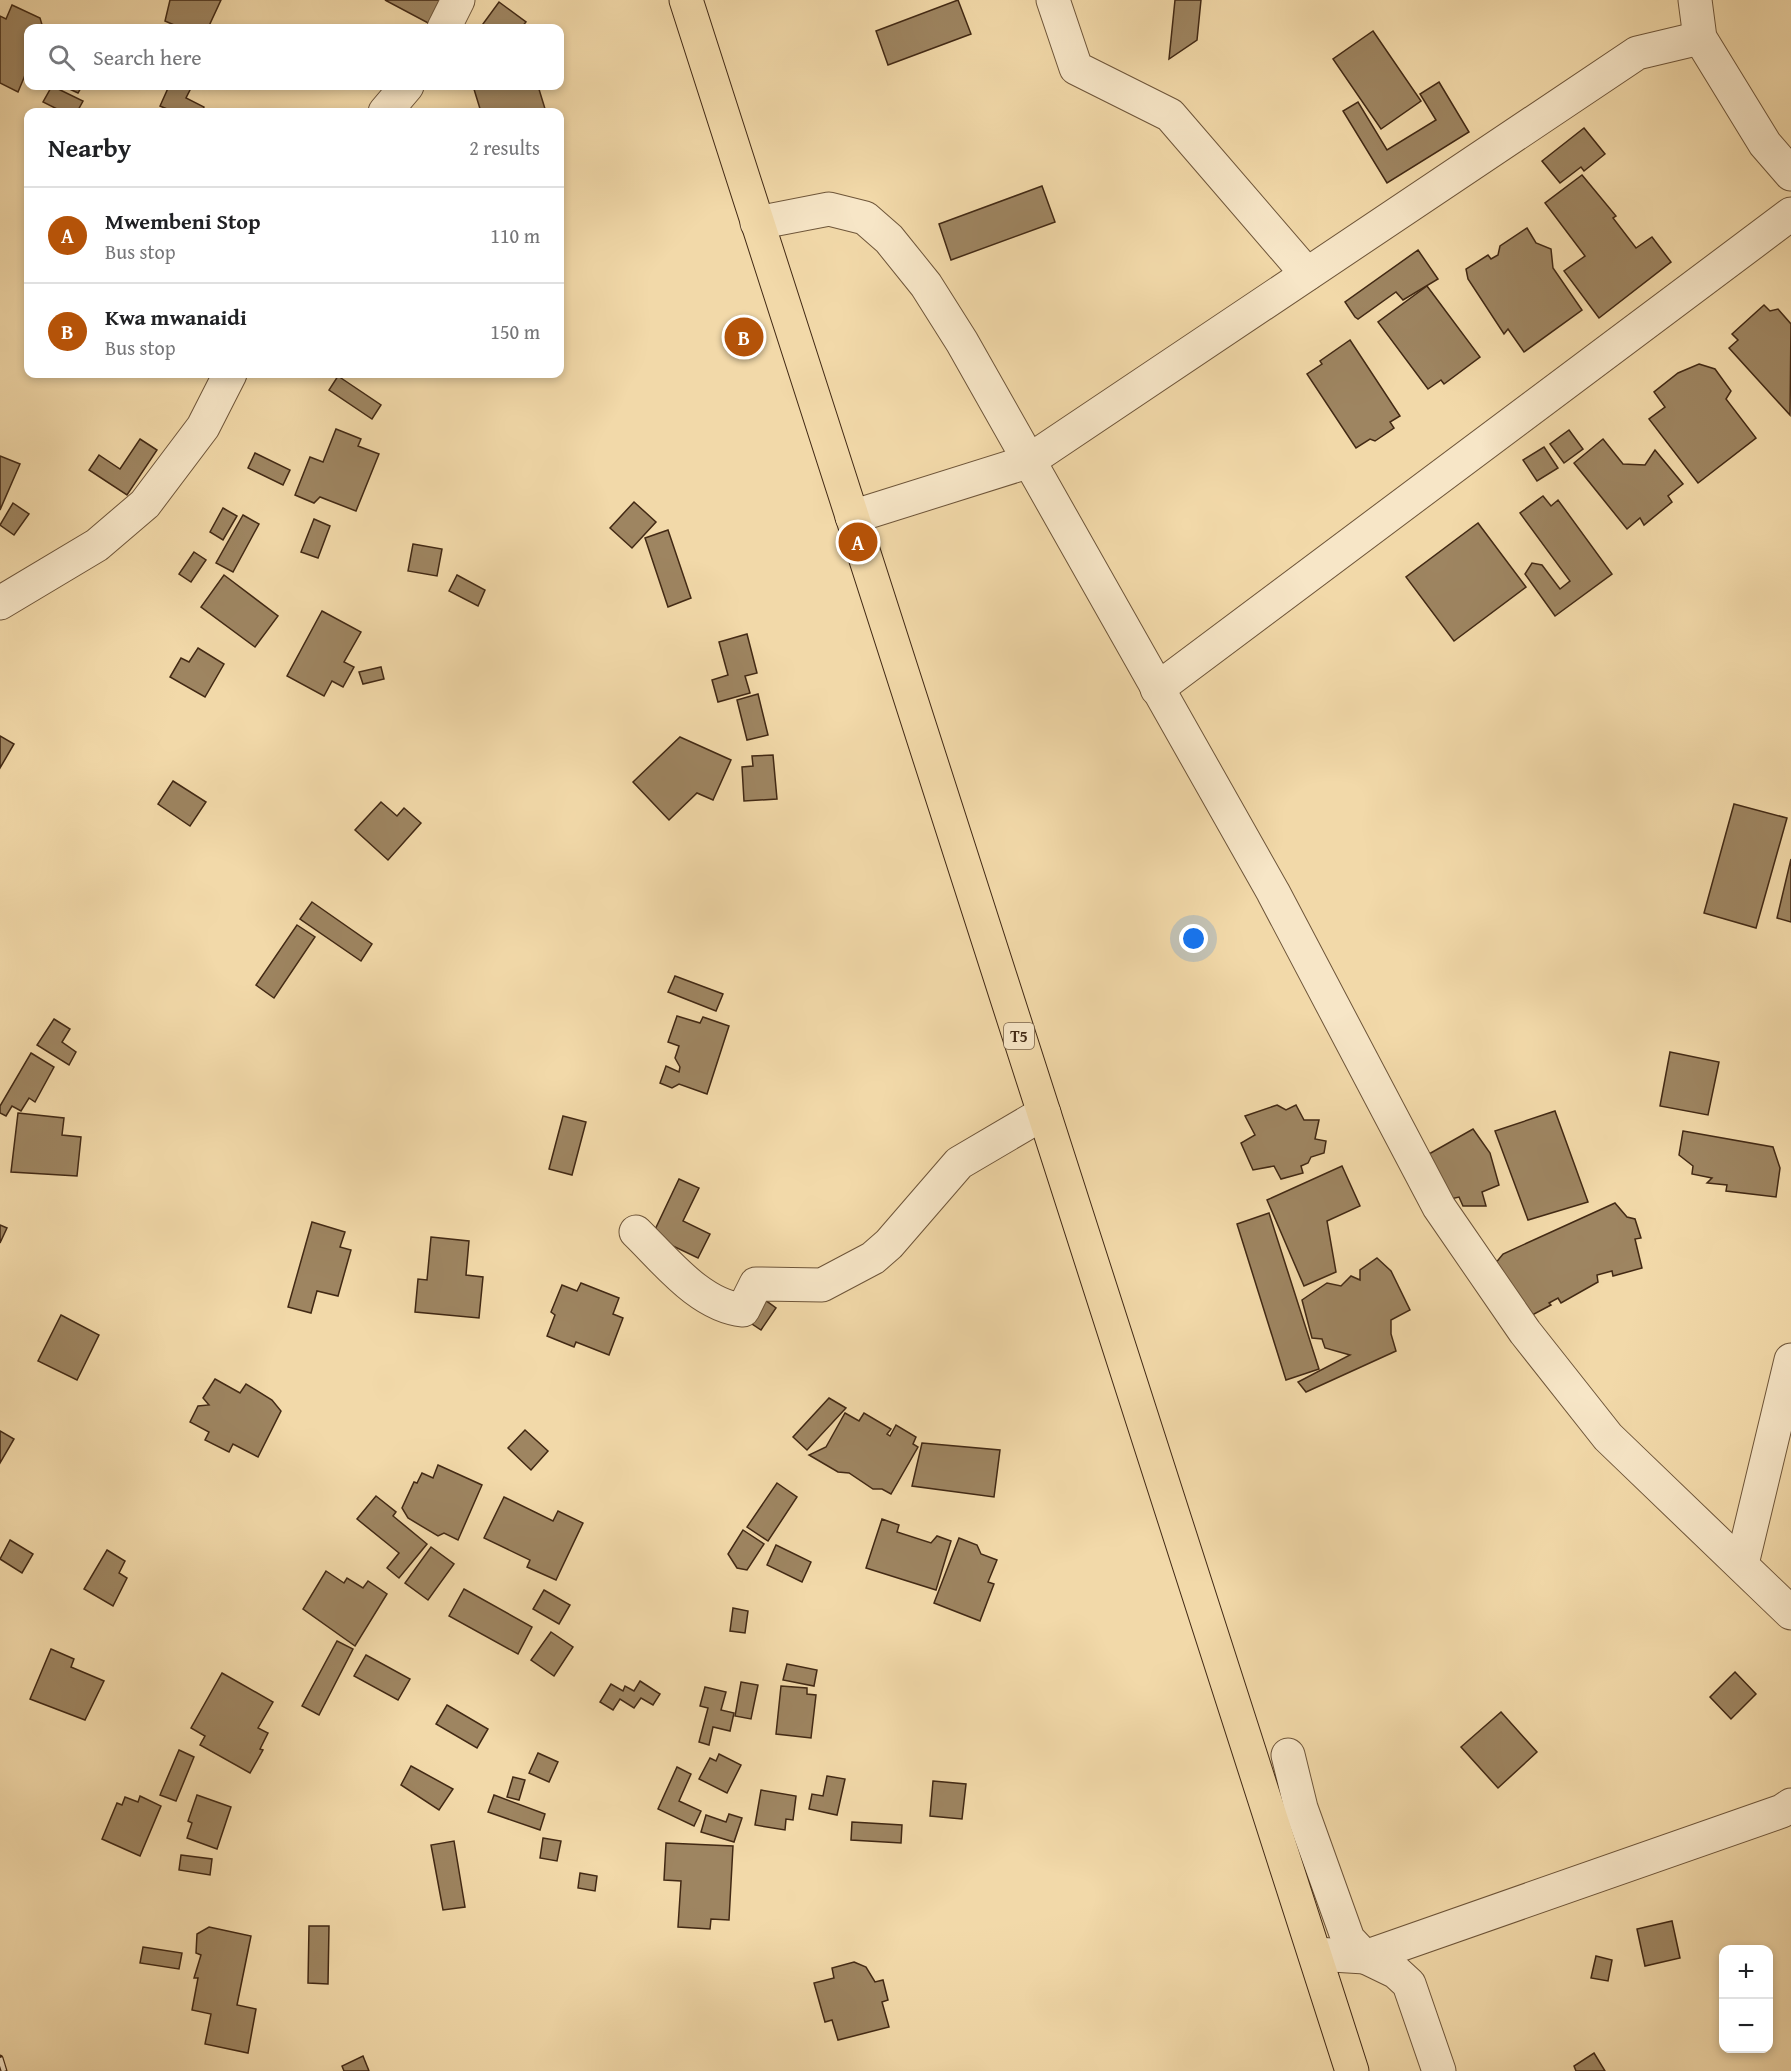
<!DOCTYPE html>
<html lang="en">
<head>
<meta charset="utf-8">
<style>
  body { margin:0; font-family:"Gentium Book Plus",serif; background:#f6f6f6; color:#202124 }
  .controls { position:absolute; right:18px; bottom:18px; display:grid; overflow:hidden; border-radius:12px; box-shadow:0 3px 9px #0003 }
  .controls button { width:54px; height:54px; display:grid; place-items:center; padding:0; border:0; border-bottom:2px solid #e0e0e0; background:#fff; color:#202124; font:30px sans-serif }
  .you { position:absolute; left:1194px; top:939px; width:21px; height:21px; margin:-15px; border:4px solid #fff; border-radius:50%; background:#1a73e8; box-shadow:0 0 0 9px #1a73e833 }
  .badge { display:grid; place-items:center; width:39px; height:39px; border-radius:50%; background:#b45309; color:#fff; font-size:20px; font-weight:700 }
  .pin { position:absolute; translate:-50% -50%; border:3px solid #fff; box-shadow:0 2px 6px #0006 }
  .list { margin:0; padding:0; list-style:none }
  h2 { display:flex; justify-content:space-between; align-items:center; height:78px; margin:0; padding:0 24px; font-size:26px }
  h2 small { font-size:20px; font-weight:400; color:#757577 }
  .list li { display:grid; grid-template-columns:39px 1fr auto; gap:18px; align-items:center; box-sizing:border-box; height:96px; padding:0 24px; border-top:2px solid #e0e0e0 }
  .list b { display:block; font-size:22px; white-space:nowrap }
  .list p { margin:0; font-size:20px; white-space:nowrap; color:#757577 }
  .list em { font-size:20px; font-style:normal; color:#757577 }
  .icon { flex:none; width:33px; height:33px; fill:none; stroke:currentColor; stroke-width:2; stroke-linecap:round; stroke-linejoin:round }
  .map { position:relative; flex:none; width:1791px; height:2071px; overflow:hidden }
  .search { position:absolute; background:#fff; box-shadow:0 3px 9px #0003; left:24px; top:24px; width:540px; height:66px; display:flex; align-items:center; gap:15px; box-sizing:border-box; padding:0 21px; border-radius:12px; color:#757577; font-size:22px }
  .panel { position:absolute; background:#fff; box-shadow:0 3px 9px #0003; left:24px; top:108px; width:540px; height:270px; border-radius:12px }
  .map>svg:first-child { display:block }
  .building { fill:#9e8561; stroke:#422914; stroke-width:1.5 }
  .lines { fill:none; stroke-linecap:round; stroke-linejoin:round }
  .minor-casing { stroke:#6e5539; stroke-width:35 }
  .highway-casing { stroke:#422914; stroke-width:35 }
  .minor { stroke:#f7e6c7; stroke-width:33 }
  .highway { stroke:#f2d9a9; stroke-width:33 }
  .rail-casing { stroke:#422914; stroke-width:7 }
  .rail { stroke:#f7e6c7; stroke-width:4.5; stroke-dasharray:14; stroke-linecap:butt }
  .labels { text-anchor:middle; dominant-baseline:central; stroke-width:6; stroke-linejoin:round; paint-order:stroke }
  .shield { fill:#f7e6c7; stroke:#78624a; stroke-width:1.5 }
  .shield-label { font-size:16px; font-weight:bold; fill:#422914 }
</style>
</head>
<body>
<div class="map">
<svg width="1791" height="2071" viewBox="0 0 1791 2071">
  <rect width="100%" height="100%" fill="#f2d9a9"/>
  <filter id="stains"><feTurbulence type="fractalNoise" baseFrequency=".00333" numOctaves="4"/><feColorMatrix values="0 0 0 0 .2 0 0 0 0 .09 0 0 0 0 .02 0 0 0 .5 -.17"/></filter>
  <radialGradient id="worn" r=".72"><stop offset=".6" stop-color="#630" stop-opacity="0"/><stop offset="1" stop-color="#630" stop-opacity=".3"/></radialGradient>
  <g class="building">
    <path d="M 170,0 L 221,0 L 208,28 L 181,28 L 165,21 Z"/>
    <path d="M 385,0 L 443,0 L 430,24 Z"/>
    <path d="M 958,0 L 971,34 L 888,65 L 876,31 Z"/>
    <path d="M 1175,0 L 1201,0 L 1197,40 L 1169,59 Z"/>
    <path d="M 499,2 L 526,22 L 521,28 L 480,28 Z"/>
    <path d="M 12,5 L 40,18 L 43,28 L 28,28 L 28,68 L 18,92 L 0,83 L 0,16 L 6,19 Z"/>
    <path d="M 1373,31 L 1421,101 L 1381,129 L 1333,59 Z"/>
    <path d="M 1439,82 L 1469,132 L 1387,183 L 1343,111 L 1358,102 L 1387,150 L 1436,120 L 1420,94 Z"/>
    <path d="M 52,86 L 83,101 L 77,112 L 63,112 L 43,102 Z"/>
    <path d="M 63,86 L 82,86 L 78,93 Z"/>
    <path d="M 169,86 L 192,86 L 186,98 L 204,107 L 202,112 L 174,112 L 160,106 Z"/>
    <path d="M 473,86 L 538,86 L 546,112 L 481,112 Z"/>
    <path d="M 1584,128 L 1605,154 L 1584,171 L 1581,167 L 1560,183 L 1542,161 Z"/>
    <path d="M 1582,175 L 1616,216 L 1613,218 L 1636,248 L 1652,237 L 1671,262 L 1599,318 L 1564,271 L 1585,256 L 1545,203 Z"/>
    <path d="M 1042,186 L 1055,222 L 951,260 L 939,224 Z"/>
    <path d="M 1527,228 L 1536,243 L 1551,249 L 1553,268 L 1582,310 L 1524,352 L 1508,329 L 1504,334 L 1468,279 L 1466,269 L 1488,255 L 1491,259 L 1498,255 L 1500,246 Z"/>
    <path d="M 1418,250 L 1438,279 L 1403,300 L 1396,292 L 1358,319 L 1355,317 L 1345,302 Z"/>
    <path d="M 1427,286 L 1480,357 L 1444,384 L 1441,380 L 1428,389 L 1378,322 Z"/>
    <path d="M 1764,305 L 1770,311 L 1778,309 L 1791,324 L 1790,415 L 1729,348 L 1738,340 L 1732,334 Z"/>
    <path d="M 1350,340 L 1400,416 L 1390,422 L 1394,428 L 1375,441 L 1370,439 L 1356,448 L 1307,374 L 1322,364 L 1320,361 Z"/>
    <path d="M 1699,364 L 1715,369 L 1731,391 L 1726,399 L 1756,438 L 1698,483 L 1649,419 L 1665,407 L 1654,392 L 1678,373 Z"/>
    <path d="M 338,376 L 381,405 L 372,419 L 329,390 Z"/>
    <path d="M 336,429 L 361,439 L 358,446 L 379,454 L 356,511 L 320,497 L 314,503 L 295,495 L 310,457 L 323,462 Z"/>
    <path d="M 1569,430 L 1583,449 L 1564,463 L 1550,444 Z"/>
    <path d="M 140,439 L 157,450 L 127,495 L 89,470 L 99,455 L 120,469 Z"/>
    <path d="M 1603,439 L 1623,464 L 1645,465 L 1655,450 L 1683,484 L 1668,496 L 1672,502 L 1644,525 L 1640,518 L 1627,529 L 1574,463 Z"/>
    <path d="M 1544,447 L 1558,468 L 1537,481 L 1523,460 Z"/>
    <path d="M 255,453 L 290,470 L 283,485 L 248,468 Z"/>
    <path d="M 0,456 L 20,464 L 0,510 Z"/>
    <path d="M 1543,496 L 1551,506 L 1558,500 L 1612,574 L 1555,616 L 1525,574 L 1532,563 L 1542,565 L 1560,589 L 1570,581 L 1520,513 Z"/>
    <path d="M 634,502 L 656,522 L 632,548 L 610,528 Z"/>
    <path d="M 13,503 L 29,514 L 14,535 L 0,525 Z"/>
    <path d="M 223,508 L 237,516 L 223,540 L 210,532 Z"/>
    <path d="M 243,515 L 259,524 L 233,572 L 216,563 Z"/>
    <path d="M 314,519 L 330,526 L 318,558 L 301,552 Z"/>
    <path d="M 1478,523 L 1526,587 L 1454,641 L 1406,577 Z"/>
    <path d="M 668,530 L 691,598 L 668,607 L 645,538 Z"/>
    <path d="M 413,544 L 442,549 L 437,576 L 408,571 Z"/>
    <path d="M 194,552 L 206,560 L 191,582 L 179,574 Z"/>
    <path d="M 224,575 L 278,616 L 255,647 L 201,607 Z"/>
    <path d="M 457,575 L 485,590 L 478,606 L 449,591 Z"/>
    <path d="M 322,611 L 361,632 L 344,662 L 354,667 L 343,687 L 332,681 L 324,696 L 287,676 Z"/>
    <path d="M 747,634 L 757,673 L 745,676 L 750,693 L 718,702 L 712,680 L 728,675 L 719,642 Z"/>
    <path d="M 198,648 L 224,664 L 205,697 L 170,677 L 181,658 L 189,662 Z"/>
    <path d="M 381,667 L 384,679 L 363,684 L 359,672 Z"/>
    <path d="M 758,694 L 768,735 L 747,740 L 737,700 Z"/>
    <path d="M 0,736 L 14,744 L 0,768 Z"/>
    <path d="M 680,737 L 731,760 L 713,800 L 697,793 L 669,820 L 633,782 Z"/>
    <path d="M 773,755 L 777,799 L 744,801 L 742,767 L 753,766 L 752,756 Z"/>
    <path d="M 173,781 L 206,802 L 190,826 L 158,804 Z"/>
    <path d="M 381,802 L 397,816 L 404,808 L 421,823 L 388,860 L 355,830 Z"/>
    <path d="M 1734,804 L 1787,818 L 1756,928 L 1704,913 Z"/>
    <path d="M 1791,859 L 1791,922 L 1777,918 Z"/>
    <path d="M 312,902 L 372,944 L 361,961 L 300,919 Z"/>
    <path d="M 297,925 L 315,937 L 274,998 L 256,985 Z"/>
    <path d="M 675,976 L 723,994 L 716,1011 L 668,992 Z"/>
    <path d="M 677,1016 L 700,1023 L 703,1017 L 729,1026 L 707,1094 L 679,1084 L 672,1088 L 660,1083 L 666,1066 L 679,1072 L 680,1067 L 675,1058 L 679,1046 L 668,1042 Z"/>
    <path d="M 54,1019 L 70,1029 L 62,1042 L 76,1052 L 69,1065 L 37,1045 Z"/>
    <path d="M 1670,1052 L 1719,1062 L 1708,1115 L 1660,1106 Z"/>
    <path d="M 31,1053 L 54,1067 L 35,1102 L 29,1098 L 21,1111 L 12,1106 L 6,1116 L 0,1113 L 0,1106 Z"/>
    <path d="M 1277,1105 L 1286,1110 L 1296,1105 L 1304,1120 L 1319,1120 L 1315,1139 L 1326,1141 L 1324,1153 L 1311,1157 L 1308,1163 L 1301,1166 L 1303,1173 L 1281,1179 L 1274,1166 L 1253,1170 L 1241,1143 L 1255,1135 L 1245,1116 Z"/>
    <path d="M 1555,1111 L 1588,1202 L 1528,1220 L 1495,1131 Z"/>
    <path d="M 18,1113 L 64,1118 L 62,1135 L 81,1137 L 77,1176 L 11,1172 Z"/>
    <path d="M 563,1116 L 586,1122 L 572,1175 L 549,1169 Z"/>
    <path d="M 1473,1129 L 1490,1153 L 1499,1185 L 1482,1192 L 1486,1206 L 1463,1206 L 1459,1197 L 1437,1202 L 1429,1154 Z"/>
    <path d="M 1683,1131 L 1773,1147 L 1780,1168 L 1776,1197 L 1726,1191 L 1727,1185 L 1707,1183 L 1712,1178 L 1692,1174 L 1693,1166 L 1679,1155 Z"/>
    <path d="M 1342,1166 L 1360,1206 L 1327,1221 L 1336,1272 L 1304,1286 L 1267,1200 Z"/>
    <path d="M 679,1179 L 699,1188 L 683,1221 L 710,1234 L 698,1258 L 652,1236 Z"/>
    <path d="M 1615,1203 L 1627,1217 L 1635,1219 L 1641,1238 L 1635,1239 L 1642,1268 L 1613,1276 L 1612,1271 L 1597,1275 L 1598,1282 L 1561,1303 L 1558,1298 L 1549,1303 L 1551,1305 L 1519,1322 L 1494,1265 L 1503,1254 Z"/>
    <path d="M 1269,1213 L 1319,1369 L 1286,1380 L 1237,1224 Z"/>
    <path d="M 312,1222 L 345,1232 L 340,1247 L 351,1250 L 338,1296 L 317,1291 L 311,1313 L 288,1307 Z"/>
    <path d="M 0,1225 L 7,1228 L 0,1243 Z"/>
    <path d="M 431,1237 L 469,1241 L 466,1275 L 483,1277 L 479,1318 L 415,1312 L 418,1279 L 427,1280 Z"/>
    <path d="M 1377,1258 L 1391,1271 L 1410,1310 L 1391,1320 L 1391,1334 L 1396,1351 L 1306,1392 L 1298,1382 L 1350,1355 L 1325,1348 L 1322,1339 L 1312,1338 L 1302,1300 L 1327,1283 L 1341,1286 L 1351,1276 L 1360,1280 L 1360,1270 Z"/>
    <path d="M 581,1283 L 619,1298 L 613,1314 L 623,1318 L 609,1355 L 576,1342 L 574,1347 L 547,1336 L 555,1315 L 551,1312 L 562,1285 L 577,1291 Z"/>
    <path d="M 761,1297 L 776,1308 L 761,1330 L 746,1320 Z"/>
    <path d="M 61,1315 L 99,1335 L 77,1380 L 38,1361 Z"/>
    <path d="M 215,1379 L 240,1393 L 246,1384 L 272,1400 L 281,1411 L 258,1457 L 233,1444 L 229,1452 L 205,1440 L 209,1432 L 190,1422 L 198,1406 L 209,1405 L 203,1398 Z"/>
    <path d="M 829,1398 L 846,1408 L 807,1450 L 793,1437 Z"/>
    <path d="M 845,1413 L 859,1421 L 864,1413 L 891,1429 L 887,1434 L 890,1436 L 896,1425 L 916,1437 L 913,1444 L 918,1447 L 891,1494 L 882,1489 L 873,1489 L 849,1473 L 838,1472 L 809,1455 L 826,1447 Z"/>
    <path d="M 525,1430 L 548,1451 L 531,1470 L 508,1448 Z"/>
    <path d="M 0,1431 L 14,1439 L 0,1463 Z"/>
    <path d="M 922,1443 L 1000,1450 L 994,1497 L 912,1486 Z"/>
    <path d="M 438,1465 L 482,1485 L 458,1540 L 444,1533 L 438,1536 L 408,1518 L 402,1508 L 414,1482 L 417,1483 L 422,1473 L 433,1478 Z"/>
    <path d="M 777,1483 L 797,1497 L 768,1541 L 747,1527 Z"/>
    <path d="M 376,1496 L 396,1512 L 393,1516 L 427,1544 L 399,1578 L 387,1568 L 399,1553 L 357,1519 Z"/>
    <path d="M 504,1497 L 553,1521 L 558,1511 L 583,1523 L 556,1580 L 527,1567 L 530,1560 L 484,1538 Z"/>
    <path d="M 882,1519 L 899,1525 L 897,1532 L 931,1543 L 937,1536 L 951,1541 L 936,1590 L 866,1568 Z"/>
    <path d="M 743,1530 L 764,1544 L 747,1570 L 737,1568 L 728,1554 Z"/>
    <path d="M 959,1538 L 977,1545 L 981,1554 L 997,1560 L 988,1582 L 994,1584 L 980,1621 L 934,1603 Z"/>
    <path d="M 10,1540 L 33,1554 L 22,1573 L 0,1559 Z"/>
    <path d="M 776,1545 L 811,1562 L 802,1582 L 767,1565 Z"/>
    <path d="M 431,1547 L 454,1564 L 428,1600 L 405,1583 Z"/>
    <path d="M 107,1550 L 125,1561 L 119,1573 L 127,1578 L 113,1606 L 84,1589 Z"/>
    <path d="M 326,1571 L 344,1583 L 347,1578 L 363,1588 L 368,1581 L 387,1594 L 355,1646 L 303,1609 Z"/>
    <path d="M 464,1589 L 532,1627 L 518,1654 L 449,1616 Z"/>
    <path d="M 544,1590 L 570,1605 L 559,1624 L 533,1609 Z"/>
    <path d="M 733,1608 L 748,1611 L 745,1633 L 730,1631 Z"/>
    <path d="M 551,1632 L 573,1647 L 554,1676 L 531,1660 Z"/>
    <path d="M 337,1641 L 353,1649 L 319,1715 L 302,1706 Z"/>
    <path d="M 51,1649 L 74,1659 L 71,1667 L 104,1681 L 85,1720 L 30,1699 Z"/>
    <path d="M 366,1655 L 410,1679 L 398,1700 L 354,1676 Z"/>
    <path d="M 787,1664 L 817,1670 L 814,1686 L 783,1680 Z"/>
    <path d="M 1735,1672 L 1756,1694 L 1731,1719 L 1710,1697 Z"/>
    <path d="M 222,1673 L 273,1702 L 258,1728 L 268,1733 L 260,1749 L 263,1750 L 250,1773 L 200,1745 L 205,1736 L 191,1728 Z"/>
    <path d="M 640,1681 L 660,1694 L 653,1705 L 641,1698 L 634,1708 L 620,1699 L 613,1710 L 600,1702 L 611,1684 L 623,1691 L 625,1686 L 634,1691 Z"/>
    <path d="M 741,1682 L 758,1685 L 751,1719 L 735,1716 Z"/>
    <path d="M 781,1686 L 807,1688 L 807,1694 L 816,1695 L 811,1738 L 776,1734 Z"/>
    <path d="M 705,1687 L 726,1692 L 721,1710 L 734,1713 L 730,1731 L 713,1727 L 709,1745 L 699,1742 L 708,1708 L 700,1706 Z"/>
    <path d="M 447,1705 L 488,1729 L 477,1748 L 436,1724 Z"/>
    <path d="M 1501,1712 L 1537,1752 L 1498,1788 L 1461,1747 Z"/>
    <path d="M 179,1750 L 194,1757 L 176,1801 L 160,1795 Z"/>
    <path d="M 538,1753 L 558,1762 L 549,1782 L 529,1773 Z"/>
    <path d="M 719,1754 L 741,1765 L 727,1793 L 699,1779 L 710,1758 L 716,1761 Z"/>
    <path d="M 411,1766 L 453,1789 L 439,1810 L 401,1785 Z"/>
    <path d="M 677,1767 L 691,1774 L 679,1801 L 701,1811 L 694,1826 L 658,1809 Z"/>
    <path d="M 827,1776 L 845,1779 L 837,1815 L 809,1809 L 812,1794 L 823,1796 Z"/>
    <path d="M 513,1777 L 525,1780 L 519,1800 L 507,1797 Z"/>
    <path d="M 933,1781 L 966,1784 L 962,1819 L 930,1816 Z"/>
    <path d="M 761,1790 L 796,1796 L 793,1820 L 786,1819 L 785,1830 L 755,1825 Z"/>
    <path d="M 197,1795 L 231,1807 L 217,1849 L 187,1838 L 192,1823 L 188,1821 Z"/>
    <path d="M 494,1795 L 545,1814 L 540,1830 L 488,1812 Z"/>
    <path d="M 140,1796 L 161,1806 L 140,1856 L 102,1839 L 117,1803 L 122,1805 L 125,1797 L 138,1802 Z"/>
    <path d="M 729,1814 L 742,1818 L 734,1842 L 701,1832 L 706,1815 L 726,1822 Z"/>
    <path d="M 852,1822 L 902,1825 L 901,1843 L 851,1840 Z"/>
    <path d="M 543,1838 L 561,1841 L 557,1861 L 540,1858 Z"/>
    <path d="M 454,1841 L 465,1907 L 443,1910 L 431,1845 Z"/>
    <path d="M 666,1843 L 733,1846 L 729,1920 L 711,1919 L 710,1929 L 678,1927 L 681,1881 L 664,1880 Z"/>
    <path d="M 181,1855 L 212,1859 L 210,1875 L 179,1870 Z"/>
    <path d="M 580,1873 L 597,1876 L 595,1891 L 578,1888 Z"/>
    <path d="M 1672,1921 L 1680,1958 L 1645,1966 L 1637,1929 Z"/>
    <path d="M 309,1926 L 329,1926 L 328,1984 L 308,1983 Z"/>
    <path d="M 209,1927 L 251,1936 L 237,2005 L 256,2009 L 248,2053 L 205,2044 L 211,2014 L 192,2010 L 198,1978 L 194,1978 L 201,1955 L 196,1953 L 197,1934 Z"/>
    <path d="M 143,1947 L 182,1953 L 179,1969 L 140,1963 Z"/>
    <path d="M 1596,1956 L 1612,1960 L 1608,1981 L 1591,1978 Z"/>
    <path d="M 854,1962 L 866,1967 L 875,1982 L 883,1980 L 888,2000 L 882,2002 L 889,2027 L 838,2040 L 832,2020 L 825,2022 L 814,1983 L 834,1978 L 832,1968 Z"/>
    <path d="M 1594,2053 L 1605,2071 L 1576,2071 L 1574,2066 Z"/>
    <path d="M 363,2056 L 369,2071 L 344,2071 L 342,2066 Z"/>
  </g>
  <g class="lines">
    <g class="minor-casing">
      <g id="minor">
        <path d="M 1053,0 L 1076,68 L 1170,115 L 1307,274"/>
        <path d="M 1695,0 L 1700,38 L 1765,144 L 1791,174"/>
        <path d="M 444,28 L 458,0"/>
        <path d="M 385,112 L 407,86"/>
        <path d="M 757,223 L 829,209 L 865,218 L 889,239 L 926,285 L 962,342 L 1273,892 L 1439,1207 L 1525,1332 L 1608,1437 L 1791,1613"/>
        <path d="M 852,517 L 1027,462 L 1637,53 L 1700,38"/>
        <path d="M 0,603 L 97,545 L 145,504 L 203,427 L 230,374"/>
        <path d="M 1157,689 L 1791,214"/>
        <path d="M 636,1232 C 665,1260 700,1306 743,1310 L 756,1284 L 822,1285 L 873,1258 L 889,1244 L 959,1163 L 1044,1113"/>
        <path d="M 1742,1564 L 1791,1360"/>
        <path d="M 1288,1755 L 1301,1808 L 1348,1939 L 1365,1957 L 1396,1972 L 1409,1984 L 1439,2071"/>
        <path d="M 1315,1954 L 1365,1957 L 1782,1811 L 1791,1805"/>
      </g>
    </g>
    <g class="highway-casing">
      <path id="highway" d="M 686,0 L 1352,2071"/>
    </g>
    <use href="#minor" class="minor"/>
    <use href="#highway" class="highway"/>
    <g class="rail-casing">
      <path id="rail" d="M 0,2058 L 4,2071"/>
    </g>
    <use href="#rail" class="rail"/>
  </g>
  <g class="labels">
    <rect class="shield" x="1004" y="1023" width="30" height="26" rx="4.5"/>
    <g class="shield-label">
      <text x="1019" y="1036">T5</text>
    </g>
  </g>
  <rect width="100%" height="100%" filter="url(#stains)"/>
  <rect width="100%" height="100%" fill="url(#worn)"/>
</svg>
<div class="controls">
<button>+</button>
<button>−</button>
</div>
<div class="you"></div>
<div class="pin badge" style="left:858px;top:542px">A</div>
<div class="pin badge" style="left:744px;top:337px">B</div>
<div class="search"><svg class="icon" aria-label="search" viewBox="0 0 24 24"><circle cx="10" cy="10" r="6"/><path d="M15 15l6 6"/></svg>Search here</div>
<section class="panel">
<h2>Nearby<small>2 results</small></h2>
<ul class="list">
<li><span class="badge">A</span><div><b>Mwembeni Stop</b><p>Bus stop</p></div><em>110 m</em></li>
<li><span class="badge">B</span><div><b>Kwa mwanaidi</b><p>Bus stop</p></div><em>150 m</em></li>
</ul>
</section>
</div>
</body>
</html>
